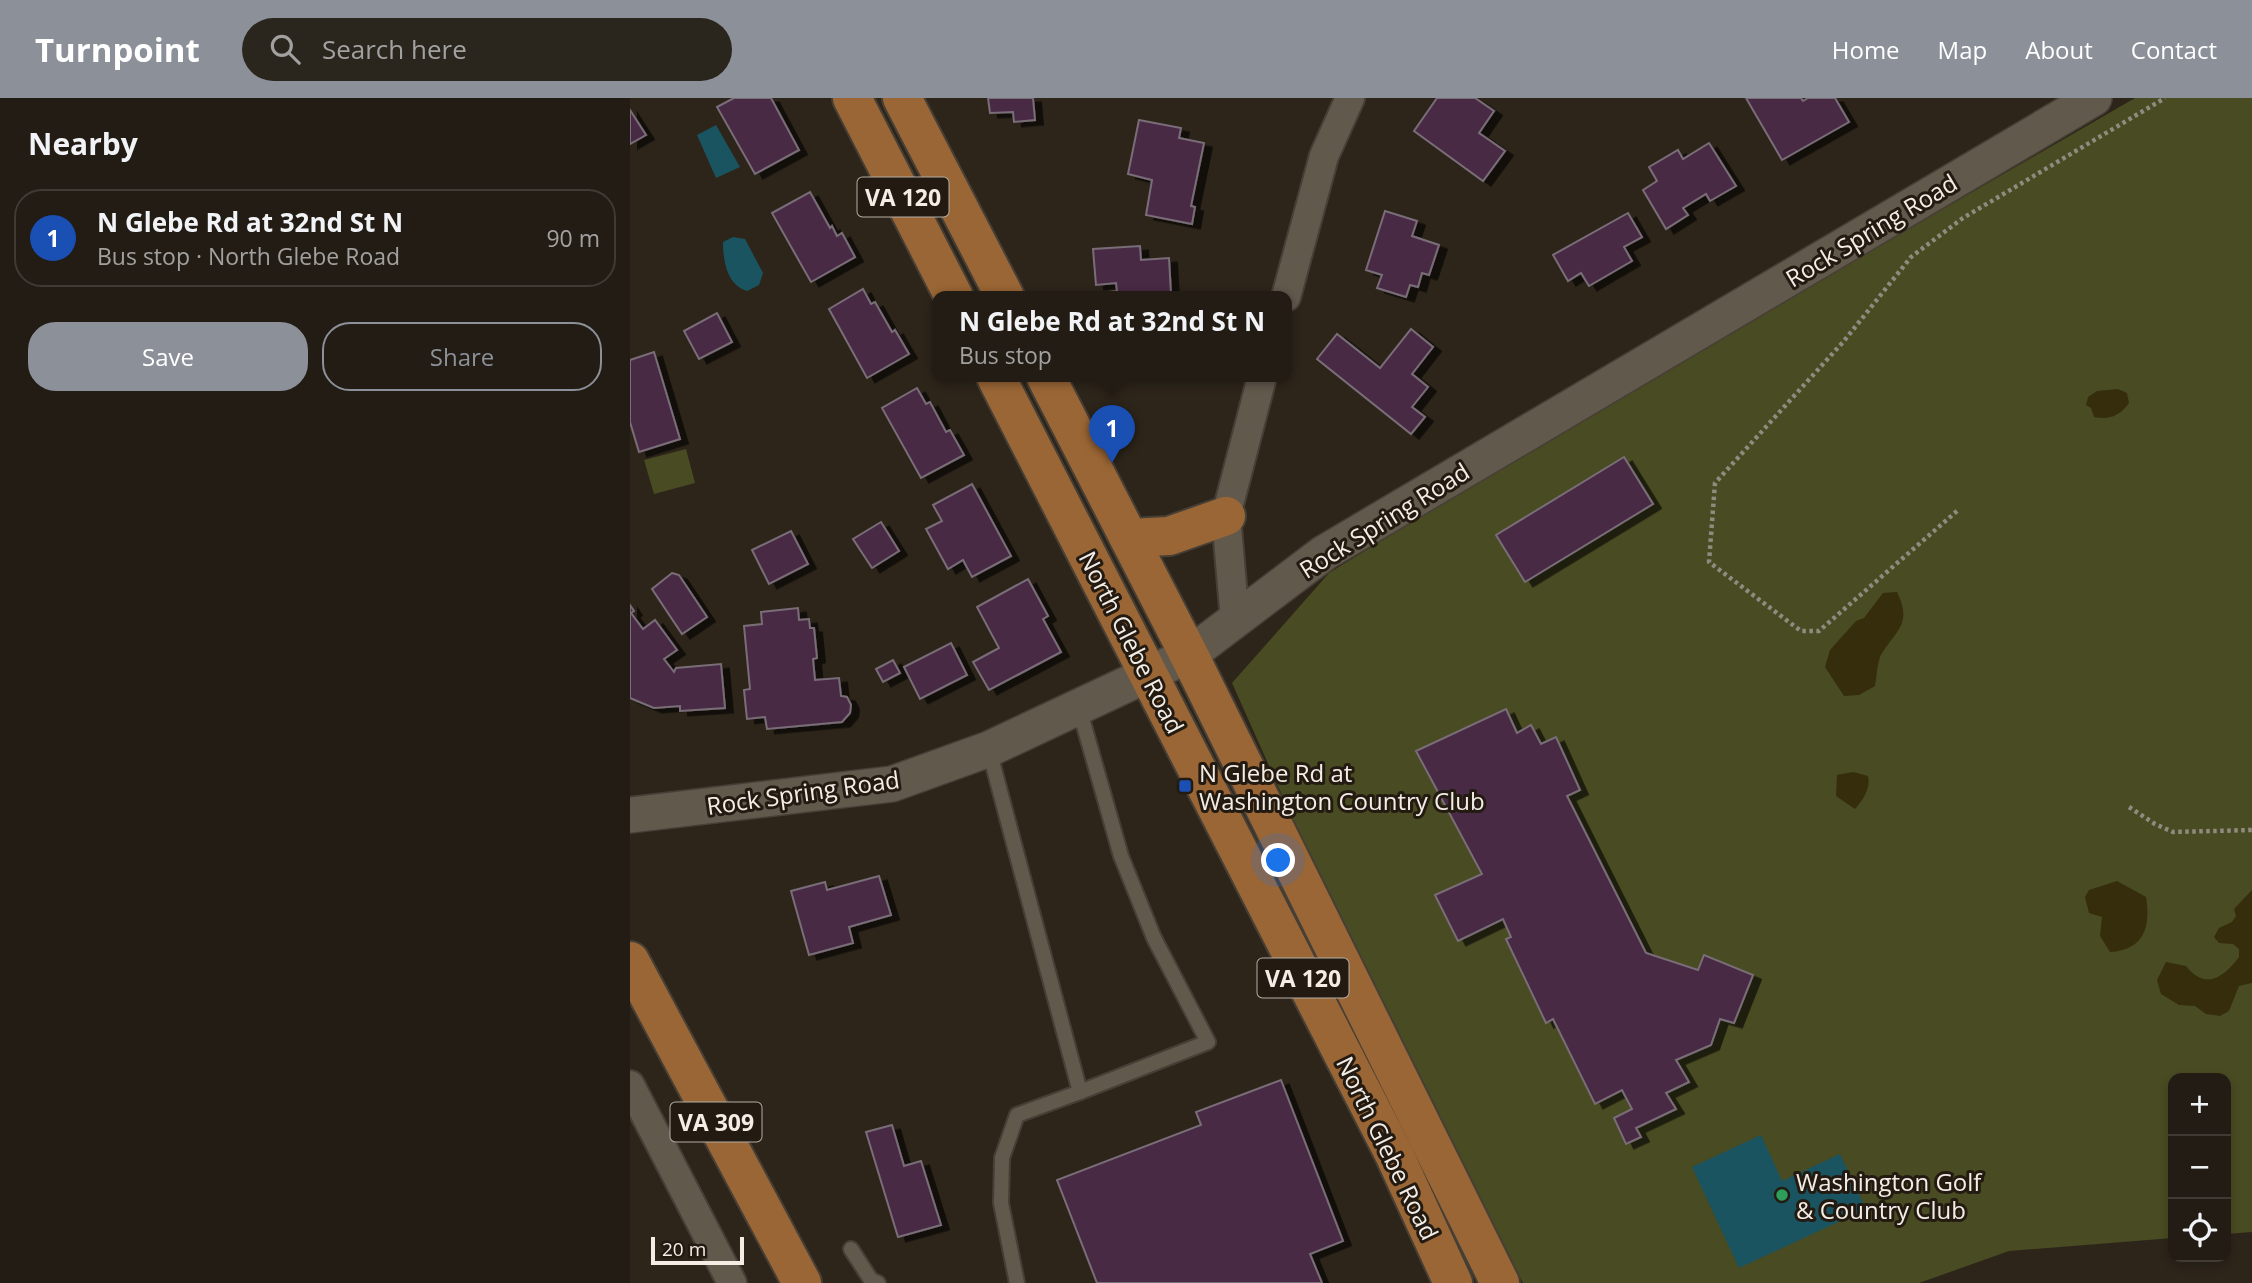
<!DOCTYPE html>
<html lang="en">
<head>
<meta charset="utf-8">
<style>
  body { margin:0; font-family:"Open Sans",sans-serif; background:#2a251d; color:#f1f3f6 }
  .controls { position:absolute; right:21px; bottom:21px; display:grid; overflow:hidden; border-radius:14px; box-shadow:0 4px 10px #0003 }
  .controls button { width:63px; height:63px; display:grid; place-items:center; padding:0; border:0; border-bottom:2px solid #3f3a34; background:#221c14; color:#f1f3f6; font:35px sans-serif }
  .scale { position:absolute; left:21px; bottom:18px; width:93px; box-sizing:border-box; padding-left:7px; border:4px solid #f3ede6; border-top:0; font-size:19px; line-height:24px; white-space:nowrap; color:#f3ede6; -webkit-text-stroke:5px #231b11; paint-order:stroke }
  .you { position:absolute; left:649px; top:763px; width:24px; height:24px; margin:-18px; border:5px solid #fff; border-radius:50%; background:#1a73e8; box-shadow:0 0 0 10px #1a73e833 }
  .badge { display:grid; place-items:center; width:46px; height:46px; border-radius:50%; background:#8c9099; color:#fff; font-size:23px; font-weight:700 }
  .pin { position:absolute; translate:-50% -58px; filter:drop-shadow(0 2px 4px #0008) }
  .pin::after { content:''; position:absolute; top:37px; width:24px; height:21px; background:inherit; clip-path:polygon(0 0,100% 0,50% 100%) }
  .popup { position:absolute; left:302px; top:193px; width:360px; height:91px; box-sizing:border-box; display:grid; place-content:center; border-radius:14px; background:#221c14; filter:drop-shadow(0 2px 5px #0005); font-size:23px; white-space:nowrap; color:#a2a1a0 }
  .popup b { font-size:26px; color:#f1f3f6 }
  .popup::after { content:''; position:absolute; left:50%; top:100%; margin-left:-14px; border:14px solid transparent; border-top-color:#221c14 }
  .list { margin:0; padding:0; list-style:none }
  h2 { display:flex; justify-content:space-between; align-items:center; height:91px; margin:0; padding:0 28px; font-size:30px }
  h2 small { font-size:23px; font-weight:400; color:#a2a1a0 }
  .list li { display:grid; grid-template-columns:46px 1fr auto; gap:21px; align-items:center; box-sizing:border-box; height:98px; margin:0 14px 14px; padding:0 14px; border:2px solid #3f3a34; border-radius:28px }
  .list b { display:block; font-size:26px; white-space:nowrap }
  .list p { margin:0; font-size:23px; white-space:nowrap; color:#a2a1a0 }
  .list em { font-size:23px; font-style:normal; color:#a2a1a0 }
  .actions { display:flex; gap:14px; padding:21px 28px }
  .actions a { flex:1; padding:16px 0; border:2px solid #8c9099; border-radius:28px; text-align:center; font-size:24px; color:#8c9099 }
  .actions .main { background:#8c9099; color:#fff }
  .icon { flex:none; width:38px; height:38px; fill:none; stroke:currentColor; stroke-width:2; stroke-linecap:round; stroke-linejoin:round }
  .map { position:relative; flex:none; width:1622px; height:1185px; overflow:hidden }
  header { display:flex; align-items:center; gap:42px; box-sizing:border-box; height:98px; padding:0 35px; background:#8c9099; color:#fff }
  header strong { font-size:33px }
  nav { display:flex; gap:38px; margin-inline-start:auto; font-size:24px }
  .search { width:490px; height:63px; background:#2a251d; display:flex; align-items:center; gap:18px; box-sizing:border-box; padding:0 24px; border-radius:38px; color:#a2a1a0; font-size:26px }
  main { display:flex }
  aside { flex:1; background:#221c14 }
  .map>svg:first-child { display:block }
  .green { fill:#494b22 }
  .sand { fill:#352d0c }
  .water { fill:#1a5460 }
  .building { fill:#482945; stroke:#796d77; stroke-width:2; filter:url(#shadow) }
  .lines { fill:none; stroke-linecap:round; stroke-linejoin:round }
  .service-casing { stroke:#463f36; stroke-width:18 }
  .minor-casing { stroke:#463f36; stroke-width:32 }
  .tertiary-casing { stroke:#463f36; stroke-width:38 }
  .primary-casing { stroke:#463f36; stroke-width:42 }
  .path { stroke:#918a81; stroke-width:4.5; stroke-dasharray:3.5 3.5; stroke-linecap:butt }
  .service { stroke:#62594d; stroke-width:14 }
  .minor { stroke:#62594d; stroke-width:28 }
  .tertiary { stroke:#62594d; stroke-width:35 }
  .primary { stroke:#9b6635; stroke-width:38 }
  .transit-dot { fill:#1a4fb4; stroke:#231b11; stroke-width:2.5 }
  .leisure-dot { fill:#2e9e5b; stroke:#231b11; stroke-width:2.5 }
  .labels { text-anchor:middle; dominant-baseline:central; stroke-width:6; stroke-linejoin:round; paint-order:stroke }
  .shield { fill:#231b11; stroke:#b5aea6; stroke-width:2 }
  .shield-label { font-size:23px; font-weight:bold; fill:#f3ede6 }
  .street-label { font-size:24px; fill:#f3ede6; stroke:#231b11 }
  .poi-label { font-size:24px; fill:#f3ede6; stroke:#231b11; text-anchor:start }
</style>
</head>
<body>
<header>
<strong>Turnpoint</strong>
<div class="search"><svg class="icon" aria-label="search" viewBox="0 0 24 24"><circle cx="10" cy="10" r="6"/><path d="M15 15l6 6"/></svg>Search here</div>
<nav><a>Home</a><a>Map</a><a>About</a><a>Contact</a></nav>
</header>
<main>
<aside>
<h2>Nearby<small></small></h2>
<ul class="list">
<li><span class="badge" style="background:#1a4fb4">1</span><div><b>N Glebe Rd at 32nd St N</b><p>Bus stop · North Glebe Road</p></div><em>90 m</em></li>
</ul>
<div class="actions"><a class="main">Save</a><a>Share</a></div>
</aside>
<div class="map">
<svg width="1622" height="1185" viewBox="0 0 1622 1185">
  <defs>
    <filter id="shadow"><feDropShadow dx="8" dy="4.5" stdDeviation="0" flood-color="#0009"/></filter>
  </defs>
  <rect width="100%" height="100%" fill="#2d251a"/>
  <g class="green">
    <path d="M 1505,0 L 1622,0 L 1622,1134 L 1596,1136 L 1596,980 L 1543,980 L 1543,1140 L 1379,1153 L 1289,1185 L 893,1185 L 691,784 L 602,585 L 699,475 L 934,330 Z"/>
    <path d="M 56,351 L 65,385 L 24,396 L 14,362 Z"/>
  </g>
  <g class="sand">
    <path d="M 1488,291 L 1497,295 L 1499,305 C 1490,318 1479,322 1464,319 L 1461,310 L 1456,307 L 1458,299 L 1467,293 Z"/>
    <path d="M 1267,494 C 1282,525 1268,531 1252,555 C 1247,563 1247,578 1245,588 L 1229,597 L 1214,598 L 1195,569 L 1200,552 L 1226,523 L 1234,520 L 1253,495 Z"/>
    <path d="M 1223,674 L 1238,678 C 1241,690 1233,702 1225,711 L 1206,698 L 1207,677 Z"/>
    <path d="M 1487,783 L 1516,799 C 1521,829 1514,852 1480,854 L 1470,838 L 1472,819 L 1459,815 L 1455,799 L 1459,792 Z"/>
    <path d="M 1622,792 L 1622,885 L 1609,888 L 1599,913 L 1590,918 L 1576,916 L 1565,908 L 1549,907 L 1531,896 L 1527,882 L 1536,864 L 1556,868 C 1576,893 1594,879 1609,859 L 1609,851 L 1603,846 L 1589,845 L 1584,839 L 1589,830 L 1602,824 L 1606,818 L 1604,811 Z"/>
  </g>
  <g class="water">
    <path d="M 86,27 L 110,69 L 86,80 L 67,37 Z"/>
    <path d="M 103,139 L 115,141 L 133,175 L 129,187 L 117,193 C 97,187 93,163 93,144 Z"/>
    <path d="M 1131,1037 L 1152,1083 L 1210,1056 L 1236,1111 L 1109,1170 L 1062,1069 Z"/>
  </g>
  <g class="building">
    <path d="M 104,0 L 141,0 L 169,52 L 125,76 L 87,9 Z"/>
    <path d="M 358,0 L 403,0 L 405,22 L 384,24 L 383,14 L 360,15 Z"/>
    <path d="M 807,0 L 845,0 L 864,13 L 849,35 L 875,53 L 853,83 L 784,33 Z"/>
    <path d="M 1116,0 L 1171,0 L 1173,3 L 1178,0 L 1205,0 L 1219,24 L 1152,62 Z"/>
    <path d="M 0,12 L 16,37 L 0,46 Z"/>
    <path d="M 509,22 L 551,30 L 549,40 L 574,45 L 561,108 L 565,109 L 562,126 L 516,117 L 522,82 L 498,76 Z"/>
    <path d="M 1079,45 L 1106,88 L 1080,103 L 1076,96 L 1053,110 L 1058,117 L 1036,131 L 1013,92 L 1027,83 L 1019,69 L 1048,52 L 1053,61 Z"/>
    <path d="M 180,94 L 200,130 L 202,128 L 207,138 L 212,135 L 225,159 L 181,184 L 142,115 Z"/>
    <path d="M 755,113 L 787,123 L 782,138 L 809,147 L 799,177 L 792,175 L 788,189 L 780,187 L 776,199 L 747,190 L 752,177 L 736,172 Z"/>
    <path d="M 998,115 L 1012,139 L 994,149 L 1002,163 L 959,188 L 951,175 L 938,183 L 923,157 Z"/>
    <path d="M 510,148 L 511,162 L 539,160 L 541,196 L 558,195 L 559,199 L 471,199 L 470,195 L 487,193 L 486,185 L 466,187 L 463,151 Z"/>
    <path d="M 233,191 L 241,206 L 245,204 L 262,234 L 265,232 L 279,256 L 237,280 L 199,211 Z"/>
    <path d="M 87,215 L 102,244 L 69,261 L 54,233 Z"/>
    <path d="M 781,231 L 803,249 L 782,276 L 798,289 L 782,309 L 795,319 L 781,336 L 687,261 L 707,236 L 750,270 Z"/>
    <path d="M 24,254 L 50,341 L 9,354 L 0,324 L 0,262 Z"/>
    <path d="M 287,290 L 296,306 L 300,304 L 316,334 L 320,332 L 334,357 L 291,380 L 252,310 Z"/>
    <path d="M 994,359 L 1023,406 L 895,484 L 866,437 Z"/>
    <path d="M 342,386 L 381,458 L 342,479 L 333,462 L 318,471 L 296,431 L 312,423 L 303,407 Z"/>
    <path d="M 251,424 L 269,453 L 242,470 L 223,441 Z"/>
    <path d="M 161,433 L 178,466 L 139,486 L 122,452 Z"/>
    <path d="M 42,475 L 49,477 L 77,519 L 52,536 L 22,491 Z"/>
    <path d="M 398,481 L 418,518 L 413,521 L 431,554 L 359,592 L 343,564 L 369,550 L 347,509 Z"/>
    <path d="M 0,507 L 4,513 L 1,515 L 13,531 L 25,522 L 47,552 L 34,561 L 44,574 L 46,570 L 91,566 L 95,610 L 50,613 L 50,608 L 24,610 L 0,600 Z"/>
    <path d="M 168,510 L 169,522 L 179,521 L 180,530 L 184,530 L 187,560 L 183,561 L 185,582 L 209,580 L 211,598 L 217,599 L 221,607 L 220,615 L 212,624 L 137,631 L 135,619 L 117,621 L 114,592 L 120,591 L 114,528 L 132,526 L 131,514 Z"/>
    <path d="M 321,545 L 337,577 L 290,601 L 274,569 Z"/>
    <path d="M 263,562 L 270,575 L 253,584 L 246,571 Z"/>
    <path d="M 876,611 L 887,635 L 901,627 L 911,646 L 926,639 L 950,692 L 937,698 L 1016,855 L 1068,872 L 1074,857 L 1123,877 L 1104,925 L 1090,921 L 1081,947 L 1046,962 L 1059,984 L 1036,995 L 1046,1011 L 1006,1030 L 1011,1039 L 996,1046 L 984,1020 L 1002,1011 L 992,992 L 965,1006 L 923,921 L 916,925 L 876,841 L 881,839 L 873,821 L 828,843 L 805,797 L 852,776 L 786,653 Z"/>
    <path d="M 249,778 L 261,817 L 219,829 L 223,845 L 179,857 L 161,793 L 195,784 L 197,792 Z"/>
    <path d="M 651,982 L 713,1143 L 680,1156 L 692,1185 L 467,1185 L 427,1082 L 571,1027 L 566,1014 Z"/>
    <path d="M 262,1027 L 274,1068 L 291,1063 L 311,1127 L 268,1139 L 236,1034 Z"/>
  </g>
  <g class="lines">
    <g class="service-casing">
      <g id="service">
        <path d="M 359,652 L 450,994 L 578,944 L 524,840 L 491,758 L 449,610"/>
        <path d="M 221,1151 L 241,1182 L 248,1185"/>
        <path d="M 387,1185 L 371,1105 L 372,1060 L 387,1017 L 450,994"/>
      </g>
    </g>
    <g class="minor-casing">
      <g id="minor">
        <path d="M 656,199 L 694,58 L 720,0"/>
        <path d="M 605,522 L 596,418 L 632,279"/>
        <path d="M 0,987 L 102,1185"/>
      </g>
    </g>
    <g class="tertiary-casing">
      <path id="tertiary" d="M 0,717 L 262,686 L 359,651 L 559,557 L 694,455 L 1464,0"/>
    </g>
    <g class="primary-casing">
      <g id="primary">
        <path d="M 222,0 L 324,199"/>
        <path d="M 272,0 L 375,199"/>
        <path d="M 366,279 L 764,1056 L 823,1185"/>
        <path d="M 416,279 L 559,557 L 870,1185"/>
        <path d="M 499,440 L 539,438 L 596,418"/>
        <path d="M 0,863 L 172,1185"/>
      </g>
    </g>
    <g class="path">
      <path d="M 1327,413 L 1189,533 L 1171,533 L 1079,464 L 1085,385 L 1214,243 L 1281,159 L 1333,120 L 1535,0"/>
      <path d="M 1499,709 L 1525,726 L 1543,734 L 1622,732"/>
    </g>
    <use href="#service" class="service"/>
    <use href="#minor" class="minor"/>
    <use href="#tertiary" class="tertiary"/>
    <use href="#primary" class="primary"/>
  </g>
  <rect class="transit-dot" x="548" y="681" width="14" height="14" rx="3.5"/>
  <circle class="leisure-dot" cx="1152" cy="1097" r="7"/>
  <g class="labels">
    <g class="shield">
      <rect x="227.5" y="79.5" width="91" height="39" rx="5"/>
      <rect x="627.5" y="860.5" width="91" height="39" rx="5"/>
      <rect x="40.5" y="1004.5" width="91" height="39" rx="5"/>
    </g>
    <g class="shield-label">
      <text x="273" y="99">VA 120</text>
      <text x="673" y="880">VA 120</text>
      <text x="86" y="1024">VA 309</text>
    </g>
    <g class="street-label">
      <text transform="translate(1241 132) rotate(-31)">Rock Spring Road</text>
      <text transform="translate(754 422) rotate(-32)">Rock Spring Road</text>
      <text transform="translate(502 544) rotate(63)">North Glebe Road</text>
      <text transform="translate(173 694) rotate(-8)">Rock Spring Road</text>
      <text transform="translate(758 1050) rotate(64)">North Glebe Road</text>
    </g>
    <g class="poi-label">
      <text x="569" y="674">N Glebe Rd at<tspan x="569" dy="28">Washington Country Club</tspan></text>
      <text x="1166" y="1083">Washington Golf<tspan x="1166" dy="28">&amp; Country Club</tspan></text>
    </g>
  </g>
</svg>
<div class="controls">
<button>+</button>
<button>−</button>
<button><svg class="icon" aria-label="locate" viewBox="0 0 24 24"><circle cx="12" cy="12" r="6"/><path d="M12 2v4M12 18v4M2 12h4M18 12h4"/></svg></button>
</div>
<div class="scale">20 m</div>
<div class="you"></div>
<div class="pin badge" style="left:482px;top:365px;background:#1a4fb4">1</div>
<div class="popup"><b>N Glebe Rd at 32nd St N</b>Bus stop</div>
</div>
</main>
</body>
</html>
